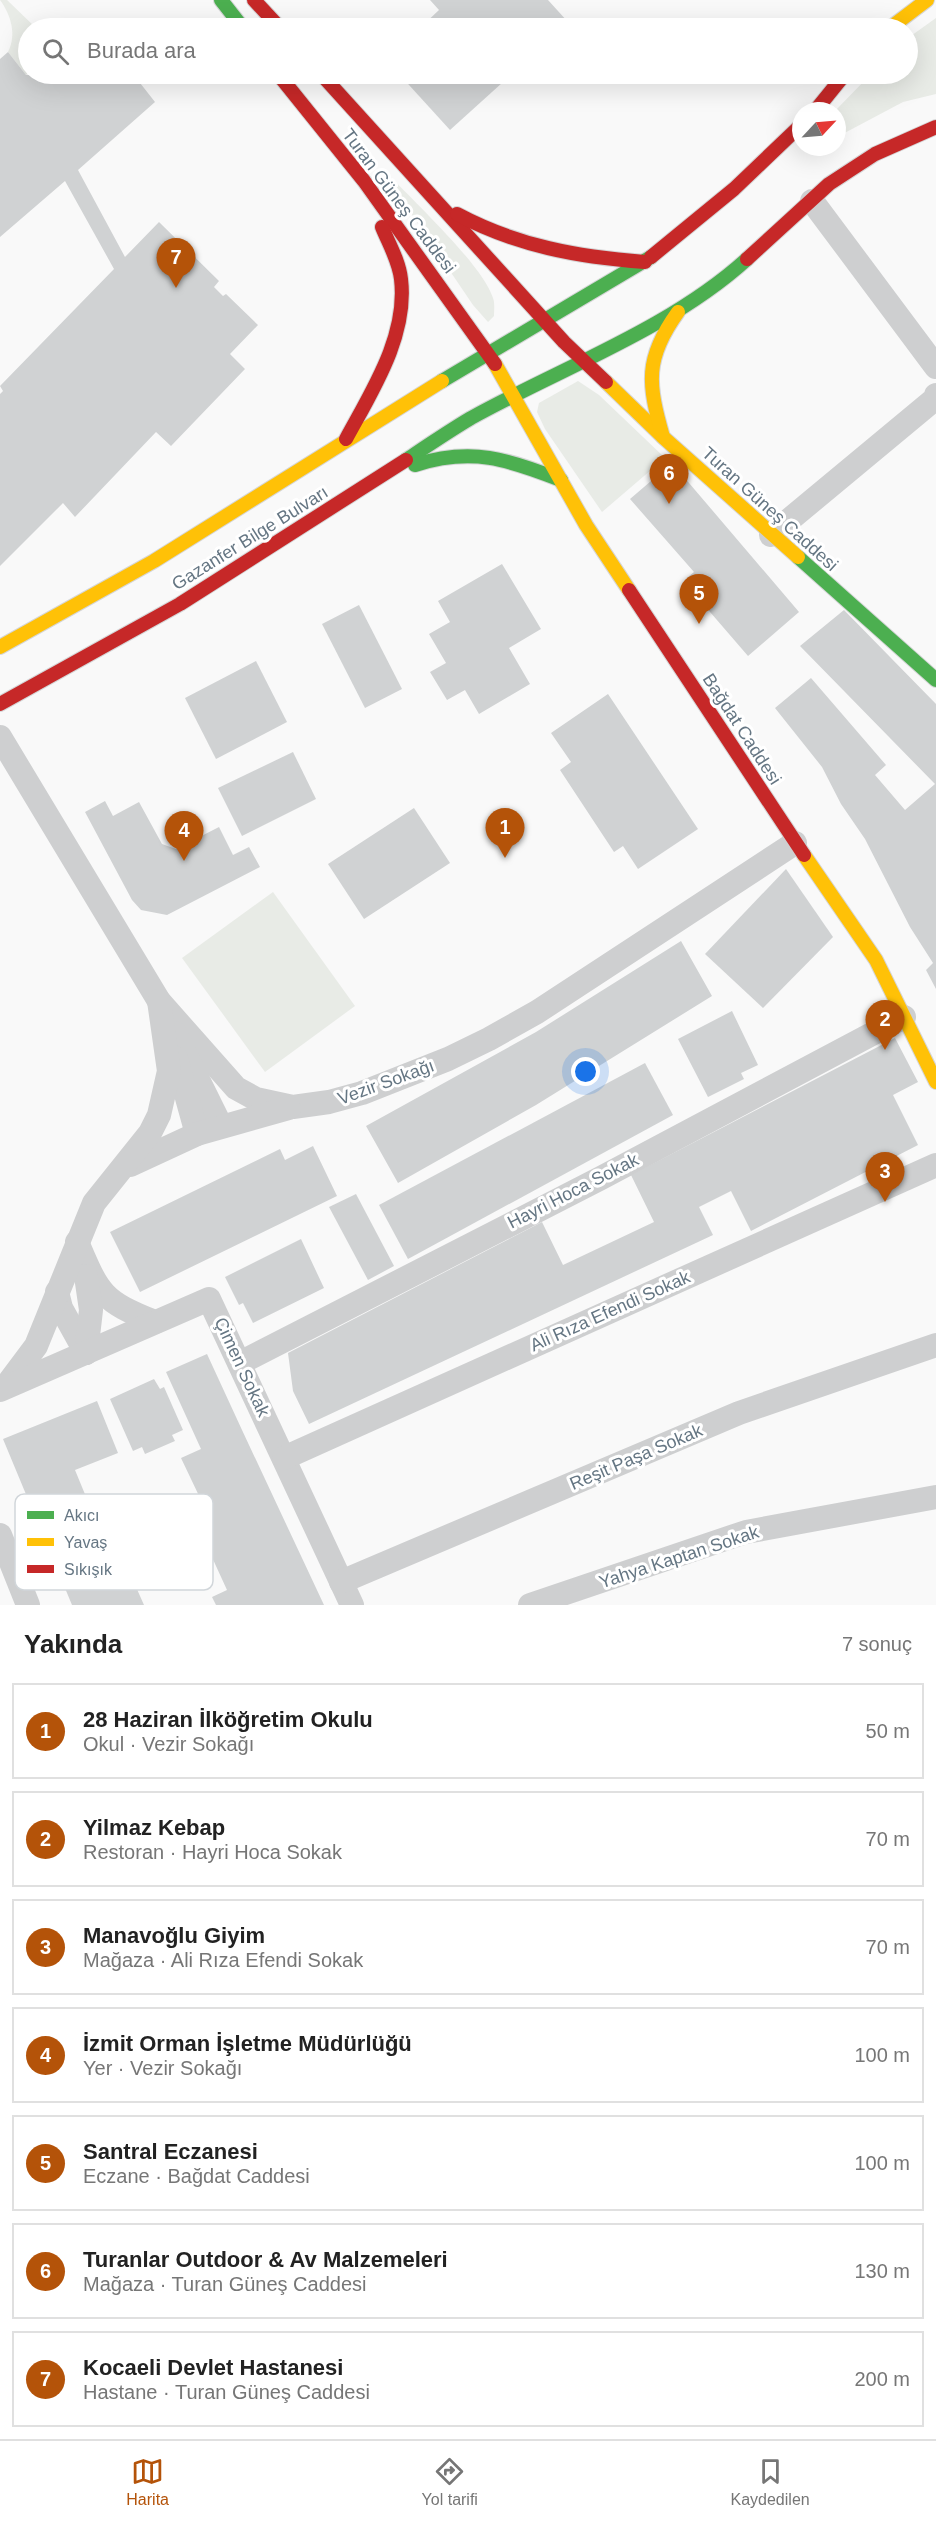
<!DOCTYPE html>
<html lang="tr">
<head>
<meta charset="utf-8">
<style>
  body { margin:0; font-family:Helvetica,sans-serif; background:#f2f2f2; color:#222 }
  .compass { position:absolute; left:792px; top:102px; width:54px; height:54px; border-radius:50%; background:#fff; box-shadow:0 6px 24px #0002; rotate:64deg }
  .you { position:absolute; left:586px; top:1072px; width:21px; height:21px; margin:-15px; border:4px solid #fff; border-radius:50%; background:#1a73e8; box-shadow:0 0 0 9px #1a73e833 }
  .badge { display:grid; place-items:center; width:39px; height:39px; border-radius:50%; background:#b45309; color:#fff; font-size:20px; font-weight:700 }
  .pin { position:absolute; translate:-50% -50px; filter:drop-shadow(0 2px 3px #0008) }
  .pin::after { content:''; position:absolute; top:32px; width:21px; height:18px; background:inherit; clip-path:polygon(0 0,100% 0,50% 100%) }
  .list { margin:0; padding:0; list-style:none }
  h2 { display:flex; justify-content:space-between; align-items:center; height:78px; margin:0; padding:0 24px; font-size:26px }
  h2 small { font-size:20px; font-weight:400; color:#767676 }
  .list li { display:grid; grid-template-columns:39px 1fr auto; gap:18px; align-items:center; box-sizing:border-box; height:96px; margin:0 12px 12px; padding:0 12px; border:2px solid #e0e0e0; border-radius:0px }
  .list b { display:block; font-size:22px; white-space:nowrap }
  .list p { margin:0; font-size:20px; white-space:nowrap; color:#767676 }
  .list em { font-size:20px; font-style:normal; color:#767676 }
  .icon { flex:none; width:33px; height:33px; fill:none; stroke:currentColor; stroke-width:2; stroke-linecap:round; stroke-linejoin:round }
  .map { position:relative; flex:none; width:936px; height:1605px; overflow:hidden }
  .search { position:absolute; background:#fff; box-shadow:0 6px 24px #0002; left:18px; right:18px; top:18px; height:66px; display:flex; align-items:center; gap:15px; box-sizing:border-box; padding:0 21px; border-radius:33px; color:#767676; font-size:22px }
  .sheet { height:834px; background:#fff }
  nav { display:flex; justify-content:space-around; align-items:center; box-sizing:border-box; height:84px; border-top:2px solid #e0e0e0; background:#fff; font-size:16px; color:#767676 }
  nav a { display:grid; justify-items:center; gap:3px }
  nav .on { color:#b45309 }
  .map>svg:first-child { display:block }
  .green { fill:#e8ebe6 }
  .building { fill:#d0d2d3 }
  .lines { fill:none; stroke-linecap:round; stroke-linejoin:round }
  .fast-casing { stroke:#d5d6d7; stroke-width:16 }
  .slow-casing { stroke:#d5d6d7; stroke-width:16 }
  .jam-casing { stroke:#d5d6d7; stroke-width:16 }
  .street { stroke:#cecfd0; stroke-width:24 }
  .fast { stroke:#4caf50; stroke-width:14 }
  .slow { stroke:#ffc107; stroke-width:14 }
  .jam { stroke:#c62828; stroke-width:14 }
  .labels { text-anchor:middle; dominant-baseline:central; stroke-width:6; stroke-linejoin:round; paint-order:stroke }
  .street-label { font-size:18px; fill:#657683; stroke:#fff }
  .key { fill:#fff; stroke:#d1d6da; stroke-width:1.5 }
  .key-label { font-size:16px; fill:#657683 }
</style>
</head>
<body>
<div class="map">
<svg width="936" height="1605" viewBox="0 0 936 1605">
  <rect width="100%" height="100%" fill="#f9f9f9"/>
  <g class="green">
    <path d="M 0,0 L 7,0 L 36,28 L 28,28 L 28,73 L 26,75 L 8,52 C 17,35 11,15 0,0 Z"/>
    <path d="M 936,18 L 936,94 L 903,102 L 837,137 L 837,111 L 835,111 L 871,74 L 908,74 L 908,38 Z"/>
    <path d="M 393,179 C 418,206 483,266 493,298 C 495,303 494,311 494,316 L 488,322 L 473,305 L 391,184 Z"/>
    <path d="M 578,381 L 599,395 L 665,458 L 602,512 L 545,429 L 537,412 L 539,403 Z"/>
    <path d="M 273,892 L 355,1006 L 265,1072 L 182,958 Z"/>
  </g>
  <g class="building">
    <path d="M 430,0 L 548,0 L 568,22 L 561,28 L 420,28 L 439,10 Z"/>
    <path d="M 8,52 L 26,75 L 133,74 L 155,102 L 78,170 L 125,257 L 159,222 L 219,281 L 214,287 L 223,296 L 226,294 L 258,325 L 230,354 L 245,369 L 171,446 L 156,432 L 75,517 L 63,503 L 0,566 L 0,394 L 3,391 L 0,386 L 114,269 L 65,181 L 0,237 L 0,59 Z"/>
    <path d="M 399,74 L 512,74 L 450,130 Z"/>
    <path d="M 672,463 L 799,612 L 748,656 L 704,605 L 708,601 L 688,577 L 694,572 L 630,499 Z"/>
    <path d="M 502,564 L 541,629 L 509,648 L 530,684 L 479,714 L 465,690 L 447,700 L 430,672 L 446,663 L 429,634 L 450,622 L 438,601 Z"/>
    <path d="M 359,605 L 402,689 L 365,708 L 322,624 Z"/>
    <path d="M 844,610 L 936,704 L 936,989 L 926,970 L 933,963 L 910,927 L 865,839 L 841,804 L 822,767 L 775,708 L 811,678 L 886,765 L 875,775 L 905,810 L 935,784 L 800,646 Z"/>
    <path d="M 256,661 L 287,722 L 216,759 L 185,698 Z"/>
    <path d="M 608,694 L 698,829 L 638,869 L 623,846 L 614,852 L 560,770 L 571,762 L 551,733 Z"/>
    <path d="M 293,752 L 316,799 L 242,836 L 218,788 Z"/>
    <path d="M 105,801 L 113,816 L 139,802 L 162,844 L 176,849 L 219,827 L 233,855 L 249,847 L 260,867 L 167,915 L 141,910 L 132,900 L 85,812 Z"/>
    <path d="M 414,808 L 450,863 L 364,919 L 328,864 Z"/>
    <path d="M 786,869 L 833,937 L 763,1008 L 705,954 Z"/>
    <path d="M 681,941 L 712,996 L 536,1105 L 398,1183 L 366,1126 L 536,1032 Z"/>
    <path d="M 732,1011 L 758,1065 L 741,1073 L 744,1079 L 708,1097 L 678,1039 Z"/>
    <path d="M 895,1038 L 918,1082 L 893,1095 L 918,1145 L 751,1231 L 731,1191 L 699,1207 L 713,1235 L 309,1424 L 293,1391 L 288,1353 L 542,1222 L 563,1265 L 654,1222 L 631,1175 Z"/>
    <path d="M 645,1063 L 673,1115 L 408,1259 L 379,1205 Z"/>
    <path d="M 313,1146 L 337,1196 L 140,1292 L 110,1232 L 280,1149 L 285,1160 Z"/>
    <path d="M 356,1194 L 394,1266 L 368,1280 L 329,1207 Z"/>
    <path d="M 301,1239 L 324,1288 L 253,1323 L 243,1303 L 239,1305 L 225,1277 Z"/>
    <path d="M 207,1354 L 242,1430 L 324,1605 L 216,1605 L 212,1597 L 227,1590 L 205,1542 L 188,1550 L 171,1514 L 201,1500 L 181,1458 L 201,1449 L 166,1372 Z"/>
    <path d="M 154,1379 L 160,1389 L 164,1387 L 183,1430 L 172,1435 L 175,1441 L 145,1454 L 142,1447 L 133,1451 L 110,1399 Z"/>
    <path d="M 97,1401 L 118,1453 L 75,1470 L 89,1504 L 102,1498 L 116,1532 L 134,1525 L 157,1578 L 136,1587 L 144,1605 L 72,1605 L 3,1439 Z"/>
  </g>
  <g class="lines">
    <g class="fast-casing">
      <g id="fast">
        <path d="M 221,0 L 243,28"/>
        <path d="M 442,381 L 651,257"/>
        <path d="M 406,460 C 427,446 449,431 471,418 C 561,368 670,329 747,259"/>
        <path d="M 415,465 C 471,447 508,459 561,480"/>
        <path d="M 798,557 L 936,680"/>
      </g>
    </g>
    <g class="slow-casing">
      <g id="slow">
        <path d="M 890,28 L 927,0"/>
        <path d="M 495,364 L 586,525 L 629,590"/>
        <path d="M 606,382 L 664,438 L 798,557"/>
        <path d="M 663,437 C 648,384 644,359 678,312"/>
        <path d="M 0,647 L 154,561 L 442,381"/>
        <path d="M 804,855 L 876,960 L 936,1082"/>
      </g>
    </g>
    <g class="jam-casing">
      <g id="jam">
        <path d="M 254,0 L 280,28"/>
        <path d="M 278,74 L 364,181 L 495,364"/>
        <path d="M 321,74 L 564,342 L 606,382"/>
        <path d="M 815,111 L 845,74"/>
        <path d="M 457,214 C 517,246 578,257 645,262"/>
        <path d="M 651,257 L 734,189 L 801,125"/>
        <path d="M 747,259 L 829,184 L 875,154 L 936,127"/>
        <path d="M 346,439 C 372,391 408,336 401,279 C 399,261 389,244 382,227"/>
        <path d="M 629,590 L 804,855"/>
        <path d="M 0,704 L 180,604 L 406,460"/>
      </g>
    </g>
    <g class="street">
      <path d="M 812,201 L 936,367"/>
      <path d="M 771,535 L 936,398 L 936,395"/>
      <path d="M 0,737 L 159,1001 L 236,1088 L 256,1099 L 293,1107 L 329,1102 L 362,1093 L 448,1059 L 489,1039 L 537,1012 L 795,843"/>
      <path d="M 175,1033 L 221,1126"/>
      <path d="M 176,1058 L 197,1134"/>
      <path d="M 130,1165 L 197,1134 L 289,1108"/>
      <path d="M 77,1242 C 99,1294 102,1301 155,1322"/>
      <path d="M 57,1292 L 61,1308 L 86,1353"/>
      <path d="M 86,1353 L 91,1310 L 86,1276"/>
      <path d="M 240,1363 L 601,1178 L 904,1017"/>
      <path d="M 6,1386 L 36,1346 L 94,1203 L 150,1133 L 159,1115 L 169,1071 L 159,1001"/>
      <path d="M 0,1390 L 209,1299 L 352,1605"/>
      <path d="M 284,1458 L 936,1165"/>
      <path d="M 0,1535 L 28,1605"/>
      <path d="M 341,1582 L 739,1413 L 936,1345"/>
      <path d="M 530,1605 L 746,1532 L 936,1497"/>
    </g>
    <use href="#fast" class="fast"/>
    <use href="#slow" class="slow"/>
    <use href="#jam" class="jam"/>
  </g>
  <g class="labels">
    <g class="street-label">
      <text transform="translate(399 201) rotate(53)">Turan Güneş Caddesi</text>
      <text transform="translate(770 509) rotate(42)">Turan Güneş Caddesi</text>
      <text transform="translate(250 538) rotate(-32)">Gazanfer Bilge Bulvarı</text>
      <text transform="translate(742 729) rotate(57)">Bağdat Caddesi</text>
      <text transform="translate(386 1082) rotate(-20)">Vezir Sokağı</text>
      <text transform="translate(573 1191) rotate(-27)">Hayri Hoca Sokak</text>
      <text transform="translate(610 1311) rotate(-24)">Ali Rıza Efendi Sokak</text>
      <text transform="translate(242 1367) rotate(65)">Çimen Sokak</text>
      <text transform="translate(636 1457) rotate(-23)">Reşit Paşa Sokak</text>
      <text transform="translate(679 1557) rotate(-18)">Yahya Kaptan Sokak</text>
    </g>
  </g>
  <rect x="15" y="1494" width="198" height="96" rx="9" class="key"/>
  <rect x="27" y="1511" width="27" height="8" fill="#4caf50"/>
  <rect x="27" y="1538" width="27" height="8" fill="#ffc107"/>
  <rect x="27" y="1565" width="27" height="8" fill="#c62828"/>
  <g class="key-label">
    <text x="64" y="1521">Akıcı</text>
    <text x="64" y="1548">Yavaş</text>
    <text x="64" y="1575">Sıkışık</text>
  </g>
</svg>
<svg class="compass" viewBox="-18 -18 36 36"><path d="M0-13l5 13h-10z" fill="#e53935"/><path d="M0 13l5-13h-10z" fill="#767676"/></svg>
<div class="you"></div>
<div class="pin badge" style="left:505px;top:858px">1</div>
<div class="pin badge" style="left:885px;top:1050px">2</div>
<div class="pin badge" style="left:885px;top:1202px">3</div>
<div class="pin badge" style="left:184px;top:861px">4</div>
<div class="pin badge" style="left:699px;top:624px">5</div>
<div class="pin badge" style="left:669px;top:504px">6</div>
<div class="pin badge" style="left:176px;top:288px">7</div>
<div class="search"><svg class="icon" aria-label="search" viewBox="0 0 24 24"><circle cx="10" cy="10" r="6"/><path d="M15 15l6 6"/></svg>Burada ara</div>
</div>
<section class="sheet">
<h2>Yakında<small>7 sonuç</small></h2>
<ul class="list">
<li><span class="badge">1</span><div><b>28 Haziran İlköğretim Okulu</b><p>Okul · Vezir Sokağı</p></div><em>50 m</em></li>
<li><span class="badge">2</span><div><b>Yilmaz Kebap</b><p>Restoran · Hayri Hoca Sokak</p></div><em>70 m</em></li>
<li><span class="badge">3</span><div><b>Manavoğlu Giyim</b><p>Mağaza · Ali Rıza Efendi Sokak</p></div><em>70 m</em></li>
<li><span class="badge">4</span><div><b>İzmit Orman İşletme Müdürlüğü</b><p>Yer · Vezir Sokağı</p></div><em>100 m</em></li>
<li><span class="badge">5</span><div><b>Santral Eczanesi</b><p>Eczane · Bağdat Caddesi</p></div><em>100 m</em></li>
<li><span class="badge">6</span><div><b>Turanlar Outdoor &amp; Av Malzemeleri</b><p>Mağaza · Turan Güneş Caddesi</p></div><em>130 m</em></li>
<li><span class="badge">7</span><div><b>Kocaeli Devlet Hastanesi</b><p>Hastane · Turan Güneş Caddesi</p></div><em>200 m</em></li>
</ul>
</section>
<nav>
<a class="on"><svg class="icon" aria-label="map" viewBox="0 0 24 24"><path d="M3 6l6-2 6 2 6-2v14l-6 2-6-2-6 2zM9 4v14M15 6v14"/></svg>Harita</a>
<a><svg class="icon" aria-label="directions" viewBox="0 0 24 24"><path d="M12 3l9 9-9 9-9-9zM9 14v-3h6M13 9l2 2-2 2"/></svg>Yol tarifi</a>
<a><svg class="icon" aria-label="saved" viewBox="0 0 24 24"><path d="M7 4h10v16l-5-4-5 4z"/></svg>Kaydedilen</a>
</nav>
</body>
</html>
